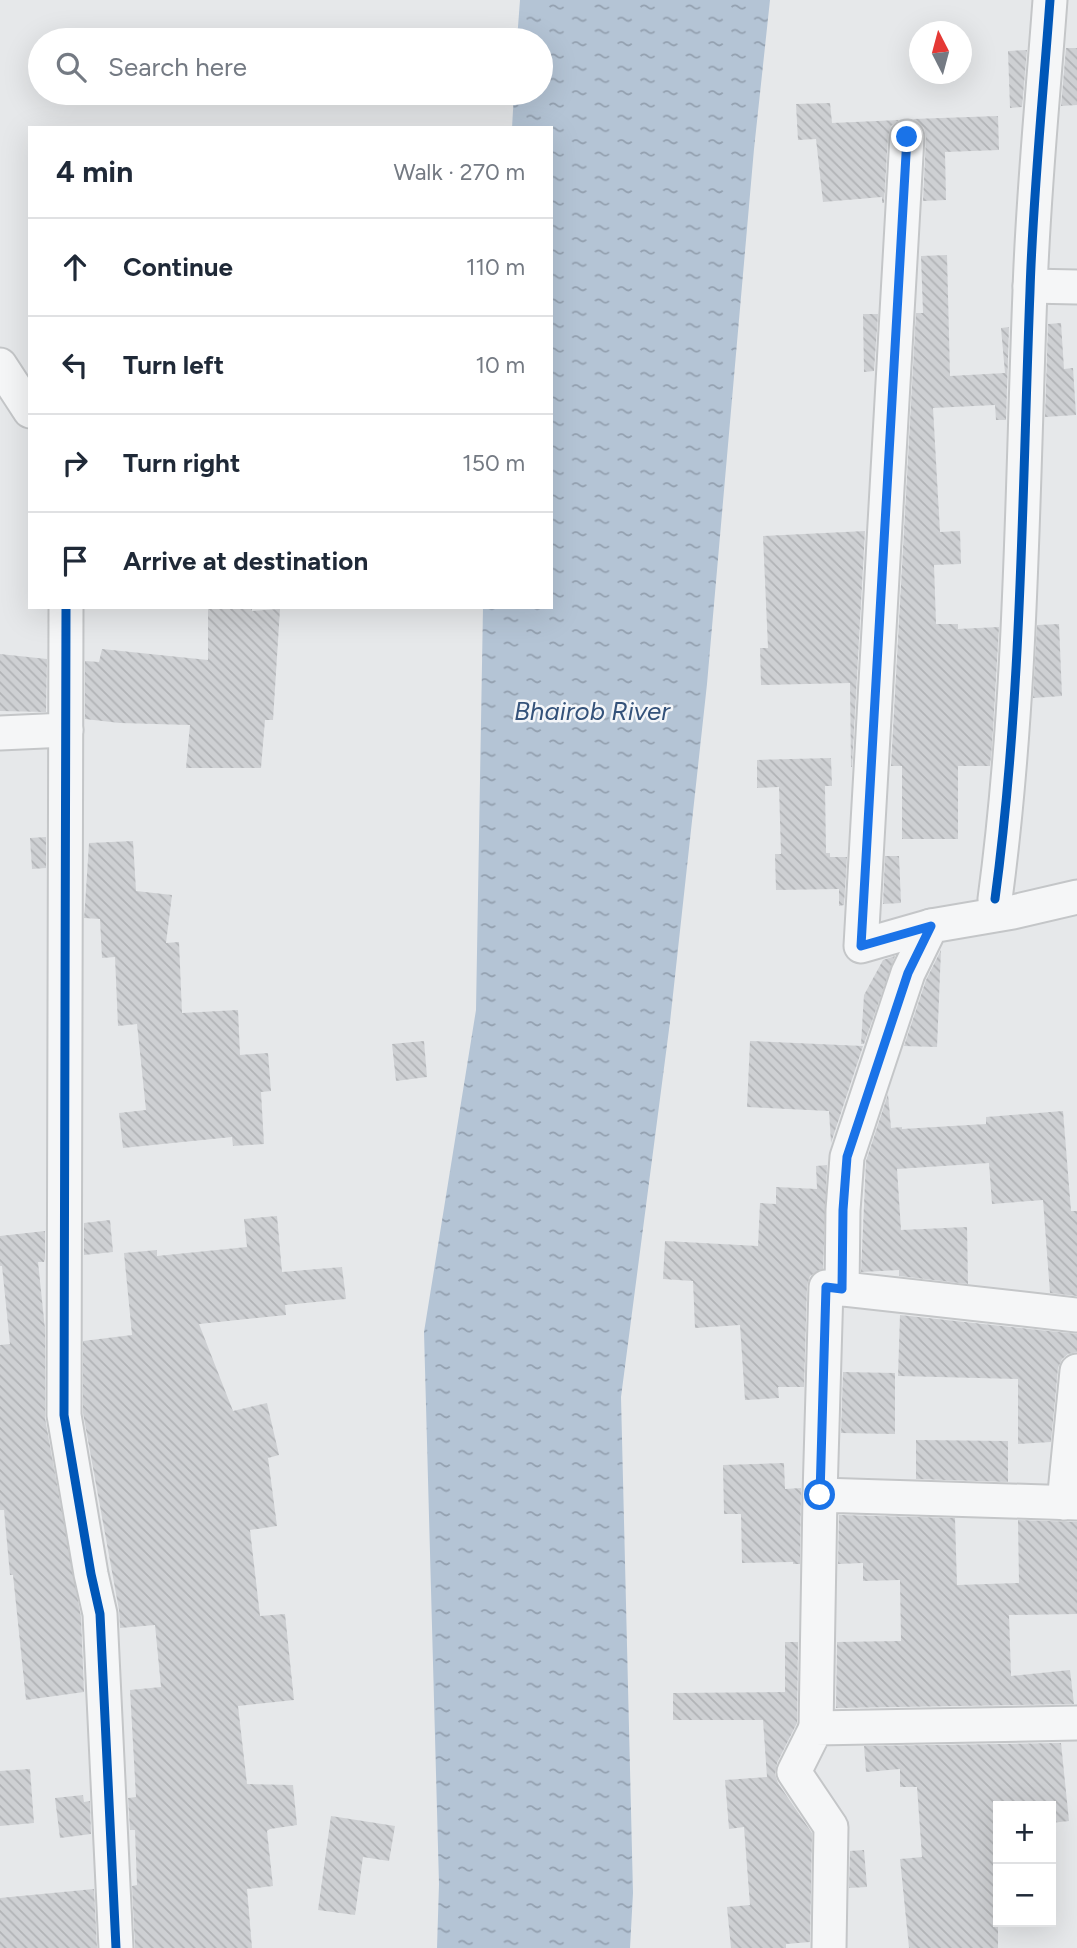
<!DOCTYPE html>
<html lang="en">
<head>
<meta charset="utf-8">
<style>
  body { margin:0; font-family:Figtree,sans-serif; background:#f6f6f7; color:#1f2937 }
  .controls { position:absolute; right:21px; bottom:21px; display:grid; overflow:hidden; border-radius:0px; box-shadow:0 7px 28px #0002 }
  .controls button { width:63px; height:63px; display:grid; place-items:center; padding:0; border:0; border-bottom:2px solid #e0e1e3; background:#fff; color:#1f2937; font:35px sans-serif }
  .compass { position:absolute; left:909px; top:21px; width:63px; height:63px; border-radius:50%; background:#fff; box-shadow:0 7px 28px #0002; rotate:354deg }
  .stop { position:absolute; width:21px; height:21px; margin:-16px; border:5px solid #1a73e8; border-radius:50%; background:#fff }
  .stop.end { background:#1a73e8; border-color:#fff; box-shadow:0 2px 7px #0008 }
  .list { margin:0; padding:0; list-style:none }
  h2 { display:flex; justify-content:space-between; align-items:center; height:91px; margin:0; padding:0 28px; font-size:30px }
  h2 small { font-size:23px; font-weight:400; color:#747a83 }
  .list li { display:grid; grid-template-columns:46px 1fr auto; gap:21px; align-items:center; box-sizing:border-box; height:98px; padding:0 28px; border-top:2px solid #e0e1e3 }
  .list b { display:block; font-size:26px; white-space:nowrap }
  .list em { font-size:23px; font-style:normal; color:#747a83 }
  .icon { flex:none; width:38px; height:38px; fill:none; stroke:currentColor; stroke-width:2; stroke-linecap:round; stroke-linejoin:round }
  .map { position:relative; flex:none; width:1077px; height:1948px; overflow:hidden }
  .search { position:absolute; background:#fff; box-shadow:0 7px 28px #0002; left:28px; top:28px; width:525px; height:77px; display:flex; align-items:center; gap:18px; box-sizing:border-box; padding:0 24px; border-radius:38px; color:#747a83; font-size:26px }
  .panel { position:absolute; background:#fff; box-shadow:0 7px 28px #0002; left:28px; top:126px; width:525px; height:483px; border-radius:0px }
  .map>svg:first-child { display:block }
  .water { fill:url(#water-ripples) }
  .building { fill:url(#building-back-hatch) }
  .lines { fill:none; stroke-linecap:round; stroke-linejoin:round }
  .street-casing { stroke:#c4c6c8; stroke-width:37 }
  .street { stroke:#f5f6f7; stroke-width:33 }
  .cycleway-casing { stroke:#f4f6f9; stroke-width:13 }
  .cycleway { stroke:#0057b8; stroke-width:9 }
  .route { stroke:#1a73e8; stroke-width:9 }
  .labels { text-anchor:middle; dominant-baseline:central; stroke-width:5; stroke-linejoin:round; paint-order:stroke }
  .water-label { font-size:26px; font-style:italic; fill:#34527a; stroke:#f4f6f9 }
</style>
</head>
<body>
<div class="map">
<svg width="1077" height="1948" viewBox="0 0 1077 1948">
  <defs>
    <pattern id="water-ripples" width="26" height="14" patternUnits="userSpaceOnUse" patternTransform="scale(1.75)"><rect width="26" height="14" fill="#b4c4d5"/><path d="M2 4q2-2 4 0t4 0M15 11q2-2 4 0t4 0" fill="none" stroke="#93a0af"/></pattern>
    <pattern id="building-back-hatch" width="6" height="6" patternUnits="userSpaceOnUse" patternTransform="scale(1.75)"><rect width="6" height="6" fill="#ced0d3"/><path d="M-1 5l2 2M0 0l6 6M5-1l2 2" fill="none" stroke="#b1b3b6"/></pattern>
  </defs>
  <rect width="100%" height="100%" fill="#e6e8ea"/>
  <path class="water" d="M 520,0 L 770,0 L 754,149 L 707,684 L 670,1022 L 621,1397 L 633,1893 L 630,1948 L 437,1948 L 439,1884 L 424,1332 L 476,1010 L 483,607 L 551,607 L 551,128 L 512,128 L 514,93 L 541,93 L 541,40 L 517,40 Z"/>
  <g class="building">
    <path d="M 1066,48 L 1077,48 L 1077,105 L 1061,106 Z"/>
    <path d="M 1027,50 L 1022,107 L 1010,108 L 1008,51 Z"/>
    <path d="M 830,103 L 832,123 L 899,120 L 891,126 L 888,136 L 884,203 L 882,203 L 882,197 L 823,202 L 816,139 L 798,140 L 796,104 Z"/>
    <path d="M 998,116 L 999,150 L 945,152 L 946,200 L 923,201 L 926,137 L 924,128 L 913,119 Z"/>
    <path d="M 947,255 L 950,376 L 1005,373 L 1001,328 L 1009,327 L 1006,420 L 996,420 L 995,405 L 933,408 L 940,532 L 960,531 L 961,564 L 934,565 L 936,624 L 958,624 L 958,629 L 999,627 L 992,746 L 990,766 L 958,766 L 958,839 L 902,839 L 902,766 L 891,766 L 916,313 L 923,313 L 921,256 Z"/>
    <path d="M 863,314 L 878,314 L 874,371 L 864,372 Z"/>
    <path d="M 1061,323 L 1064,369 L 1073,368 L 1076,415 L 1045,417 L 1048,324 Z"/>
    <path d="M 865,531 L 852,767 L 851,767 L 850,683 L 761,685 L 760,648 L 768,648 L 763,536 Z"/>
    <path d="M 208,607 L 252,607 L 252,611 L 280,609 L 273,720 L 265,720 L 261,768 L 186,768 L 190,725 L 120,723 L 85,719 L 85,661 L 99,662 L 102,649 L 208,660 Z"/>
    <path d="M 1059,624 L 1062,696 L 1033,698 L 1037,625 Z"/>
    <path d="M 0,654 L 47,659 L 46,712 L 0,711 Z"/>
    <path d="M 831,758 L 832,786 L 825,786 L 826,853 L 830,853 L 830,857 L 847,857 L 844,905 L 839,906 L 839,889 L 776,890 L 775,854 L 781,854 L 779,787 L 757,788 L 757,760 Z"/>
    <path d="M 46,837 L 46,868 L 32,869 L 30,838 Z"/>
    <path d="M 133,841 L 136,891 L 172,895 L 166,943 L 179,942 L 182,1013 L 238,1010 L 240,1055 L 268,1053 L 271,1091 L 261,1092 L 264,1144 L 233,1146 L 232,1137 L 123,1148 L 119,1113 L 146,1110 L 137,1024 L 118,1026 L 115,957 L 102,958 L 100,919 L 84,918 L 85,906 L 89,843 Z"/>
    <path d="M 885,856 L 899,856 L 901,903 L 883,904 Z"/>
    <path d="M 941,950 L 937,1047 L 904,1046 L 926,980 Z"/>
    <path d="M 895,956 L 864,1044 L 861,1044 L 864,995 L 883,960 Z"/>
    <path d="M 424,1041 L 427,1077 L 396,1081 L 392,1044 Z"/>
    <path d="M 750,1041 L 863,1046 L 831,1143 L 829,1111 L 747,1107 Z"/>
    <path d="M 888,1094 L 891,1128 L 902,1127 L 902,1129 L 986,1124 L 986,1117 L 1063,1111 L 1071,1211 L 1077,1211 L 1077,1296 L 1050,1293 L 1043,1200 L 992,1204 L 989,1163 L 897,1169 L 901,1230 L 967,1227 L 968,1284 L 899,1276 L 899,1270 L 861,1272 L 866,1161 Z"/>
    <path d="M 827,1165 L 823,1269 L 810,1276 L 807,1286 L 804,1387 L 778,1387 L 779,1398 L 745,1400 L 740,1325 L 695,1328 L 693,1281 L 663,1279 L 665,1241 L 758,1246 L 760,1203 L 776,1204 L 776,1187 L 817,1189 L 816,1166 Z"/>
    <path d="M 277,1216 L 282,1272 L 342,1267 L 346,1299 L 285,1305 L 286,1315 L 199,1324 L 233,1411 L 267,1403 L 279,1455 L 268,1458 L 277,1526 L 250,1530 L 260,1616 L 285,1614 L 294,1700 L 238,1706 L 247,1784 L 293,1785 L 297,1825 L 270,1829 L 267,1831 L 273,1886 L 247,1889 L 252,1948 L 135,1948 L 132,1886 L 137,1885 L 135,1830 L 130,1830 L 128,1798 L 136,1797 L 130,1690 L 161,1687 L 155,1625 L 120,1628 L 119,1610 L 83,1413 L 83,1341 L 132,1335 L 124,1253 L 157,1250 L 157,1256 L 247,1247 L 244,1219 Z"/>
    <path d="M 110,1220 L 113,1252 L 84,1255 L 84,1223 Z"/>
    <path d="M 45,1231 L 45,1259 L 44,1262 L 38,1262 L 45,1329 L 45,1418 L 81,1617 L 84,1692 L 26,1700 L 13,1575 L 10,1575 L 4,1510 L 0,1510 L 0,1345 L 10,1344 L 2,1266 L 0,1266 L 0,1236 Z"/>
    <path d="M 900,1315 L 1077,1334 L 1077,1352 L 1068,1354 L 1062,1359 L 1058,1368 L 1051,1442 L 1018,1444 L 1018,1379 L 898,1376 Z"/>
    <path d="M 843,1372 L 895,1373 L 895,1434 L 841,1433 Z"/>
    <path d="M 916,1440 L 1008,1441 L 1008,1482 L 916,1479 Z"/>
    <path d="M 784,1463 L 785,1489 L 801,1488 L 800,1564 L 793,1564 L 793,1562 L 742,1563 L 741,1514 L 724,1514 L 723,1465 Z"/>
    <path d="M 839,1515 L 955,1518 L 957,1585 L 1019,1583 L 1018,1520 L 1077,1522 L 1077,1614 L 1009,1615 L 1011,1676 L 1070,1670 L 1074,1704 L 836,1708 L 837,1642 L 901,1641 L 900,1580 L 863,1581 L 863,1563 L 838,1564 Z"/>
    <path d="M 785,1642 L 798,1642 L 797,1723 L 777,1763 L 775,1774 L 778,1783 L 812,1833 L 810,1942 L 786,1944 L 786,1948 L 731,1948 L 727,1907 L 750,1905 L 744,1827 L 729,1829 L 725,1780 L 767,1777 L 763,1720 L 673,1720 L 673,1693 L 785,1692 Z"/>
    <path d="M 1061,1743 L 1069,1821 L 1051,1823 L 1051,1806 L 998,1806 L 998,1948 L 909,1948 L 900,1859 L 922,1857 L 917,1787 L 900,1787 L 900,1769 L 866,1772 L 864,1746 Z"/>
    <path d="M 30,1769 L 34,1823 L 0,1826 L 0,1771 Z"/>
    <path d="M 83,1795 L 84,1802 L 90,1801 L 91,1834 L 60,1838 L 55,1798 Z"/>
    <path d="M 331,1816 L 395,1826 L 389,1861 L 363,1857 L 355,1915 L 318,1910 Z"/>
    <path d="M 864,1850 L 867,1887 L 849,1888 L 850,1851 Z"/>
    <path d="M 94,1889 L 97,1948 L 0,1948 L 0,1898 Z"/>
  </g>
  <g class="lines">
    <g class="street-casing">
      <g id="street">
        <path d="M 907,137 L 861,946 L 931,926"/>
        <path d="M 1030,286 L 1077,287"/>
        <path d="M 0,365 L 30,411"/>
        <path d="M 66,607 L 64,1415 L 91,1574 L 100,1614 L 116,1948"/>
        <path d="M 0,733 L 66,730"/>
        <path d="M 995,899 C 1022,698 1022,494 1030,291 C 1033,194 1043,97 1050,0"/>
        <path d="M 842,1289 L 843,1210 L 847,1157 L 908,973 L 931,926 L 1013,912 L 1077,897"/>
        <path d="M 820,1495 L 826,1287 L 1077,1315"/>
        <path d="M 1064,1503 L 1077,1371"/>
        <path d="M 816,1728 L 820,1495 L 1077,1503"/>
        <path d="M 829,1948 L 831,1827 L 794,1772 L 816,1728 L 1077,1723"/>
      </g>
    </g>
    <use href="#street" class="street"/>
    <g class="cycleway-casing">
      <g id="cycleway">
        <path d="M 66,607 L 64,1415 L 91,1574 L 100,1614 L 116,1948"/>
        <path d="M 995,899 C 1022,698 1022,494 1030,291 C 1033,194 1043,97 1050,0"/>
      </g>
    </g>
    <use href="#cycleway" class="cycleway"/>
  </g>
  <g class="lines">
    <path class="route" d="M 820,1495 L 826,1287 L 842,1289 L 843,1210 L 847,1157 L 908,973 L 931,926 L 861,946 L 907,137"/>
  </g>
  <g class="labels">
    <g class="water-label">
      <text x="592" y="711">Bhairob River</text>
    </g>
  </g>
</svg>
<div class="controls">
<button>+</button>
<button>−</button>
</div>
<svg class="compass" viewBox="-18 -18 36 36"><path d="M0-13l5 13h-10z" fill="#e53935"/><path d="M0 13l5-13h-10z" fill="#747a83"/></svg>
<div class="stop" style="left:820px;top:1495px"></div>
<div class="stop end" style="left:907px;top:137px"></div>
<div class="search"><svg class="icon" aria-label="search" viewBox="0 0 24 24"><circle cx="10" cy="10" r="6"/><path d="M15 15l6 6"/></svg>Search here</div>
<section class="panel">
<h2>4 min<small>Walk · 270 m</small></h2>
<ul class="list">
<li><svg class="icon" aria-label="ahead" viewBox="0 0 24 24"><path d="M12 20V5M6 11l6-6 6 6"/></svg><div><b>Continue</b></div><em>110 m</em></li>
<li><svg class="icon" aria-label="left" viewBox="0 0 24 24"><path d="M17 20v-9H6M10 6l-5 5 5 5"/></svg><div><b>Turn left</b></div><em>10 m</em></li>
<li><svg class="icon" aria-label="right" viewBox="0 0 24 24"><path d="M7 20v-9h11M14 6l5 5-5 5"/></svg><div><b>Turn right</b></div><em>150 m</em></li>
<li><svg class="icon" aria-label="arrive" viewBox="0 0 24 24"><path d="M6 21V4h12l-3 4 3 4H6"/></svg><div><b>Arrive at destination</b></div></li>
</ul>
</section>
</div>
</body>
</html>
